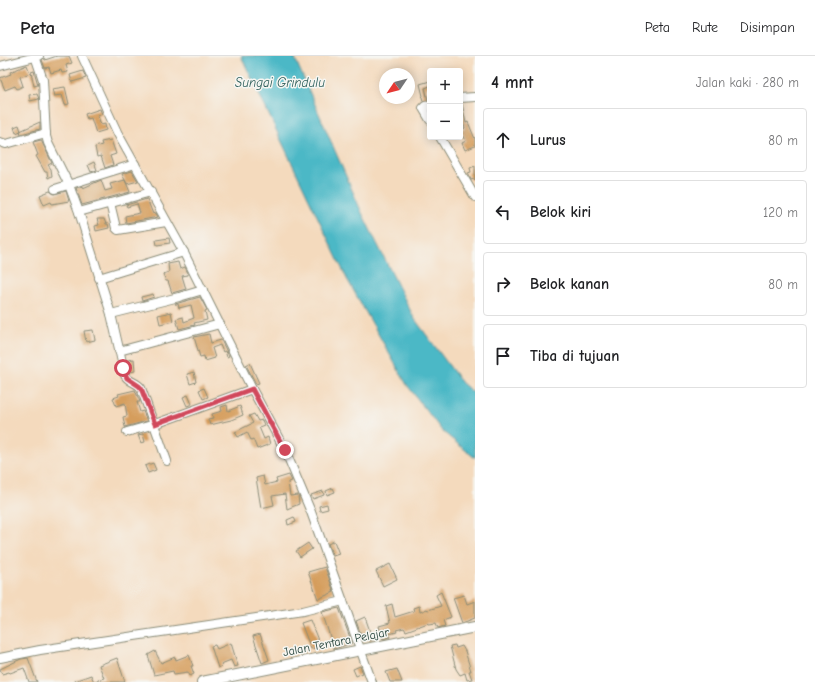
<!DOCTYPE html>
<html lang="id">
<head>
<meta charset="utf-8">
<style>
  body { margin:0; font-family:"Comic Neue",sans-serif; background:#f6f6f6; color:#202124 }
  .controls { position:absolute; right:12px; top:12px; display:grid; overflow:hidden; border-radius:4px; box-shadow:0 2px 10px #0003 }
  .controls button { width:36px; height:36px; display:grid; place-items:center; padding:0; border:0; border-bottom:1px solid #e0e0e0; background:#fff; color:#202124; font:20px sans-serif }
  .compass { position:absolute; left:379px; top:12px; width:36px; height:36px; border-radius:50%; background:#fff; box-shadow:0 2px 10px #0003; rotate:235deg }
  .stop { position:absolute; width:12px; height:12px; margin:-9px; border:3px solid #d1495b; border-radius:50%; background:#fff }
  .stop.end { background:#d1495b; border-color:#fff; box-shadow:0 1px 4px #0008 }
  .list { margin:0; padding:0; list-style:none }
  h2 { display:flex; justify-content:space-between; align-items:center; height:52px; margin:0; padding:0 16px; font-size:17px }
  h2 small { font-size:13px; font-weight:400; color:#757577 }
  .list li { display:grid; grid-template-columns:26px 1fr auto; gap:12px; align-items:center; box-sizing:border-box; height:64px; margin:0 8px 8px; padding:0 8px; border:1px solid #e0e0e0; border-radius:4px }
  .list b { display:block; font-size:15px; white-space:nowrap }
  .list em { font-size:13px; font-style:normal; color:#757577 }
  .icon { flex:none; width:22px; height:22px; fill:none; stroke:currentColor; stroke-width:2; stroke-linecap:round; stroke-linejoin:round }
  .map { position:relative; flex:none; width:475px; height:626px; overflow:hidden }
  header { display:flex; align-items:center; gap:24px; box-sizing:border-box; height:56px; padding:0 20px; background:#fff; border-bottom:1px solid #e0e0e0 }
  header strong { font-size:19px }
  nav { display:flex; gap:22px; margin-inline-start:auto; font-size:14px }
  main { display:flex }
  aside { flex:1; background:#fff }
  .map>svg:first-child { display:block }
  .water { fill:#4bb8c6; stroke:#357a7d }
  .building { fill:#d59d5c }
  .lines { fill:none; stroke-linecap:round; stroke-linejoin:round }
  .minor-casing { stroke:#8a8c78; stroke-width:10 }
  .major-casing { stroke:#8a8c78; stroke-width:12 }
  .minor { stroke:#fff; stroke-width:8 }
  .major { stroke:#fff; stroke-width:10 }
  .route { stroke:#d1495b; stroke-width:5 }
  .labels { text-anchor:middle; dominant-baseline:central; stroke-width:3; stroke-linejoin:round; paint-order:stroke }
  .street-label { font-size:12px; fill:#1f3d34; stroke:#f6f6f2 }
  .water-label { font-size:13px; font-style:italic; fill:#2a5c58; stroke:#f6f6f2 }
</style>
</head>
<body>
<header>
<strong>Peta</strong>
<nav><a>Peta</a><a>Rute</a><a>Disimpan</a></nav>
</header>
<main>
<div class="map">
<svg width="475" height="626" viewBox="0 0 475 626">
  <rect width="100%" height="100%" fill="#f6f6f2"/>
  <filter id="ink" filterUnits="userSpaceOnUse"><feTurbulence type="fractalNoise" baseFrequency=".025" numOctaves="2"/><feDisplacementMap in="SourceGraphic" scale="8" xChannelSelector="R" yChannelSelector="G"/><feConvolveMatrix kernelMatrix="1 2 1 2 8 2 1 2 1" color-interpolation-filters="sRGB"/></filter>
  <filter id="wash" filterUnits="userSpaceOnUse"><feTurbulence type="fractalNoise" baseFrequency=".012" numOctaves="4" result="noise"/><feDisplacementMap in="SourceGraphic" scale="16" xChannelSelector="R" yChannelSelector="G"/><feGaussianBlur stdDeviation="0.9" result="paint"/><feColorMatrix in="noise" values="0 0 0 0 0 0 0 0 0 0 0 0 0 0 0 0 0 1.4 0 .05"/><feComposite in="paint" operator="in"/></filter>
  <g filter="url(#wash)">
    <rect width="100%" height="100%" fill="#f4dabd"/>
    <path class="water" d="M 241,0 L 294,0 L 362,157 L 414,262 L 462,327 L 475,338 L 475,402 L 442,375 L 407,329 L 347,223 Z"/>
    <g id="blocks">
      <g class="building">
        <path d="M 57,0 L 69,0 L 72,7 L 66,9 L 68,16 L 62,17 L 61,14 L 51,17 L 49,11 L 45,12 L 42,4 L 44,2 L 45,4 Z"/>
        <path d="M 27,9 L 30,17 L 20,21 L 23,30 L 17,33 L 15,30 L 5,34 L 0,22 L 11,18 L 10,16 Z"/>
        <path d="M 34,15 L 38,29 L 34,30 L 31,16 Z"/>
        <path d="M 83,15 L 86,22 L 72,26 L 70,19 Z"/>
        <path d="M 430,25 L 430,30 L 425,32 L 428,44 L 423,45 L 422,41 L 423,40 L 420,28 Z"/>
        <path d="M 65,31 L 69,48 L 65,49 L 62,39 L 54,40 L 52,33 Z"/>
        <path d="M 37,38 L 39,43 L 30,45 L 29,39 Z"/>
        <path d="M 460,48 L 462,48 L 466,67 L 468,66 L 475,83 L 475,90 L 465,94 L 462,87 L 466,85 L 461,74 L 465,72 L 460,61 Z"/>
        <path d="M 100,53 L 102,58 L 98,60 L 101,69 L 105,68 L 106,74 L 96,77 L 91,62 L 87,63 L 85,58 Z"/>
        <path d="M 40,66 L 40,73 L 21,78 L 20,75 Z"/>
        <path d="M 19,69 L 21,75 L 16,77 L 14,71 Z"/>
        <path d="M 41,84 L 52,107 L 48,109 L 51,113 L 52,120 L 48,122 L 47,116 L 45,116 L 36,100 L 38,99 L 33,86 Z"/>
        <path d="M 111,84 L 116,98 L 110,100 L 113,109 L 105,112 L 101,100 L 97,101 L 95,91 L 102,89 L 101,86 Z"/>
        <path d="M 94,106 L 97,114 L 91,116 L 88,109 Z"/>
        <path d="M 475,110 L 475,124 L 474,123 L 471,124 L 468,117 L 471,116 L 470,112 Z"/>
        <path d="M 132,115 L 138,125 L 127,128 L 122,118 Z"/>
        <path d="M 101,124 L 105,135 L 112,133 L 110,128 L 125,124 L 130,136 L 82,149 L 76,132 L 83,130 L 83,132 Z"/>
        <path d="M 50,135 L 54,138 L 66,135 L 69,145 L 52,148 L 51,146 L 44,149 L 40,139 Z"/>
        <path d="M 147,143 L 153,158 L 156,157 L 158,161 L 126,167 L 125,160 L 140,157 L 137,148 L 127,151 L 126,149 Z"/>
        <path d="M 97,163 L 104,163 L 106,168 L 108,168 L 109,172 L 96,175 L 95,170 L 99,169 Z"/>
        <path d="M 169,182 L 170,187 L 157,189 L 156,184 Z"/>
        <path d="M 178,206 L 180,213 L 185,211 L 188,217 L 188,219 L 182,220 L 186,233 L 172,237 L 168,225 L 166,225 L 163,218 L 169,216 L 168,208 Z"/>
        <path d="M 153,238 L 154,241 L 142,245 L 141,241 Z"/>
        <path d="M 200,241 L 207,254 L 205,255 L 207,264 L 194,267 L 195,269 L 179,273 L 176,263 L 183,261 L 184,266 L 194,262 L 191,249 L 179,252 L 178,248 L 175,248 Z"/>
        <path d="M 171,256 L 173,265 L 160,268 L 158,259 Z"/>
        <path d="M 93,274 L 95,284 L 86,286 L 84,275 Z"/>
        <path d="M 209,278 L 211,287 L 221,284 L 229,300 L 227,301 L 225,295 L 223,296 L 220,289 L 212,292 L 215,302 L 205,305 L 204,300 L 200,301 L 194,281 Z"/>
        <path d="M 134,303 L 135,315 L 130,316 L 127,304 Z"/>
        <path d="M 250,307 L 259,327 L 256,328 L 246,309 Z"/>
        <path d="M 194,316 L 196,326 L 190,328 L 187,318 Z"/>
        <path d="M 204,332 L 208,341 L 203,343 L 199,334 Z"/>
        <path d="M 135,334 L 140,346 L 137,346 L 140,356 L 143,355 L 147,365 L 125,371 L 123,361 L 127,360 L 125,347 L 116,350 L 113,342 L 119,340 L 118,338 Z"/>
        <path d="M 188,339 L 192,348 L 187,350 L 183,341 Z"/>
        <path d="M 227,349 L 228,355 L 240,350 L 243,359 L 231,364 L 210,369 L 208,363 L 213,362 L 212,358 L 222,355 L 221,351 Z"/>
        <path d="M 254,358 L 258,365 L 262,364 L 264,369 L 259,371 L 264,383 L 268,381 L 270,388 L 257,393 L 253,383 L 251,384 L 247,376 L 238,381 L 235,376 L 253,367 L 249,360 Z"/>
        <path d="M 143,378 L 145,386 L 141,387 L 138,379 Z"/>
        <path d="M 153,407 L 156,414 L 148,417 L 145,410 Z"/>
        <path d="M 289,419 L 292,425 L 288,426 L 290,440 L 298,439 L 299,448 L 287,453 L 285,438 L 272,440 L 274,449 L 261,452 L 256,422 L 263,420 L 265,429 L 277,426 L 276,423 Z"/>
        <path d="M 333,432 L 335,436 L 327,439 L 326,435 Z"/>
        <path d="M 323,435 L 324,439 L 313,443 L 311,439 Z"/>
        <path d="M 327,448 L 328,453 L 320,455 L 319,450 Z"/>
        <path d="M 294,461 L 296,466 L 288,469 L 287,464 Z"/>
        <path d="M 334,485 L 339,498 L 333,500 L 328,488 Z"/>
        <path d="M 308,487 L 312,493 L 300,501 L 296,495 Z"/>
        <path d="M 390,508 L 397,523 L 383,530 L 376,515 Z"/>
        <path d="M 325,511 L 334,536 L 318,543 L 308,516 Z"/>
        <path d="M 441,536 L 451,561 L 443,564 L 445,570 L 438,572 L 436,567 L 429,568 L 428,567 L 406,575 L 404,572 L 396,574 L 397,576 L 389,578 L 390,581 L 383,583 L 379,570 L 390,567 L 386,550 L 392,548 L 395,561 L 414,555 L 413,552 L 419,550 L 420,556 L 427,553 L 428,554 L 441,550 L 436,539 Z"/>
        <path d="M 464,539 L 467,548 L 475,545 L 475,562 L 462,567 L 453,542 Z"/>
        <path d="M 339,552 L 352,587 L 334,593 L 322,556 Z"/>
        <path d="M 365,561 L 373,584 L 369,585 L 368,581 L 362,582 L 356,565 Z"/>
        <path d="M 310,564 L 321,592 L 316,594 L 316,592 L 311,593 L 301,567 Z"/>
        <path d="M 260,578 L 269,604 L 262,607 L 253,580 Z"/>
        <path d="M 231,587 L 238,610 L 234,611 L 231,604 L 221,608 L 222,610 L 218,612 L 211,590 L 215,589 L 217,593 Z"/>
        <path d="M 455,589 L 456,592 L 462,590 L 465,595 L 471,615 L 469,615 L 472,623 L 467,624 L 465,617 L 460,619 L 456,613 L 450,590 Z"/>
        <path d="M 155,595 L 161,607 L 175,601 L 176,604 L 189,599 L 193,610 L 191,610 L 194,618 L 190,620 L 188,616 L 174,618 L 173,615 L 154,619 L 148,599 Z"/>
        <path d="M 28,602 L 37,626 L 29,626 L 24,612 L 10,617 L 9,616 L 2,618 L 0,613 L 21,603 Z"/>
        <path d="M 117,602 L 125,626 L 95,626 L 95,625 L 104,622 L 99,609 Z"/>
        <path d="M 360,610 L 363,617 L 356,620 L 353,613 Z"/>
        <path d="M 397,613 L 402,626 L 390,626 L 386,616 Z"/>
        <path d="M 91,619 L 94,626 L 74,626 L 74,625 Z"/>
      </g>
    </g>
  </g>
  <g filter="url(#ink)">
    <use href="#blocks" fill-opacity="0" stroke="#8a8c78" stroke-width="1"/>
    <g class="lines">
      <g class="minor-casing">
        <g id="minor">
          <path d="M 35,0 L 43,24 L 46,80 L 48,87 L 69,129 L 79,156 L 111,258 L 125,319 C 128,326 137,326 141,332 L 167,405"/>
          <path d="M 82,0 L 118,78 L 181,191 L 252,333 L 285,394 L 311,456 L 372,626"/>
          <path d="M 0,10 L 39,0"/>
          <path d="M 460,42 L 475,41"/>
          <path d="M 430,49 L 425,50 L 423,52 L 430,64"/>
          <path d="M 440,81 L 475,141"/>
          <path d="M 0,86 L 6,88 L 46,77"/>
          <path d="M 55,133 L 135,108"/>
          <path d="M 110,147 L 116,172 L 118,174 L 166,166"/>
          <path d="M 79,156 L 151,136"/>
          <path d="M 99,222 L 184,196"/>
          <path d="M 111,258 L 179,241 L 203,234"/>
          <path d="M 119,295 L 220,268"/>
          <path d="M 127,376 L 155,368 L 252,333"/>
          <path d="M 0,602 L 40,594 L 303,555 L 343,545"/>
        </g>
      </g>
      <g class="major-casing">
        <path id="major" d="M 202,626 L 475,571"/>
      </g>
      <use href="#minor" class="minor"/>
      <use href="#major" class="major"/>
    </g>
  </g>
  <g class="lines" filter="url(#ink)">
    <path class="route" d="M 123,312 L 127,322 L 139,330 L 141,332 L 155,368 L 252,333 L 285,394"/>
  </g>
  <g class="labels">
    <g class="street-label">
      <text transform="translate(336 586) rotate(-11)">Jalan Tentara Pelajar</text>
    </g>
    <g class="water-label">
      <text x="280" y="26">Sungai Grindulu</text>
    </g>
  </g>
</svg>
<div class="controls">
<button>+</button>
<button>−</button>
</div>
<svg class="compass" viewBox="-18 -18 36 36"><path d="M0-13l5 13h-10z" fill="#e53935"/><path d="M0 13l5-13h-10z" fill="#757577"/></svg>
<div class="stop" style="left:123px;top:312px"></div>
<div class="stop end" style="left:285px;top:394px"></div>
</div>
<aside>
<h2>4 mnt<small>Jalan kaki · 280 m</small></h2>
<ul class="list">
<li><svg class="icon" aria-label="ahead" viewBox="0 0 24 24"><path d="M12 20V5M6 11l6-6 6 6"/></svg><div><b>Lurus</b></div><em>80 m</em></li>
<li><svg class="icon" aria-label="left" viewBox="0 0 24 24"><path d="M17 20v-9H6M10 6l-5 5 5 5"/></svg><div><b>Belok kiri</b></div><em>120 m</em></li>
<li><svg class="icon" aria-label="right" viewBox="0 0 24 24"><path d="M7 20v-9h11M14 6l5 5-5 5"/></svg><div><b>Belok kanan</b></div><em>80 m</em></li>
<li><svg class="icon" aria-label="arrive" viewBox="0 0 24 24"><path d="M6 21V4h12l-3 4 3 4H6"/></svg><div><b>Tiba di tujuan</b></div></li>
</ul>
</aside>
</main>
</body>
</html>
